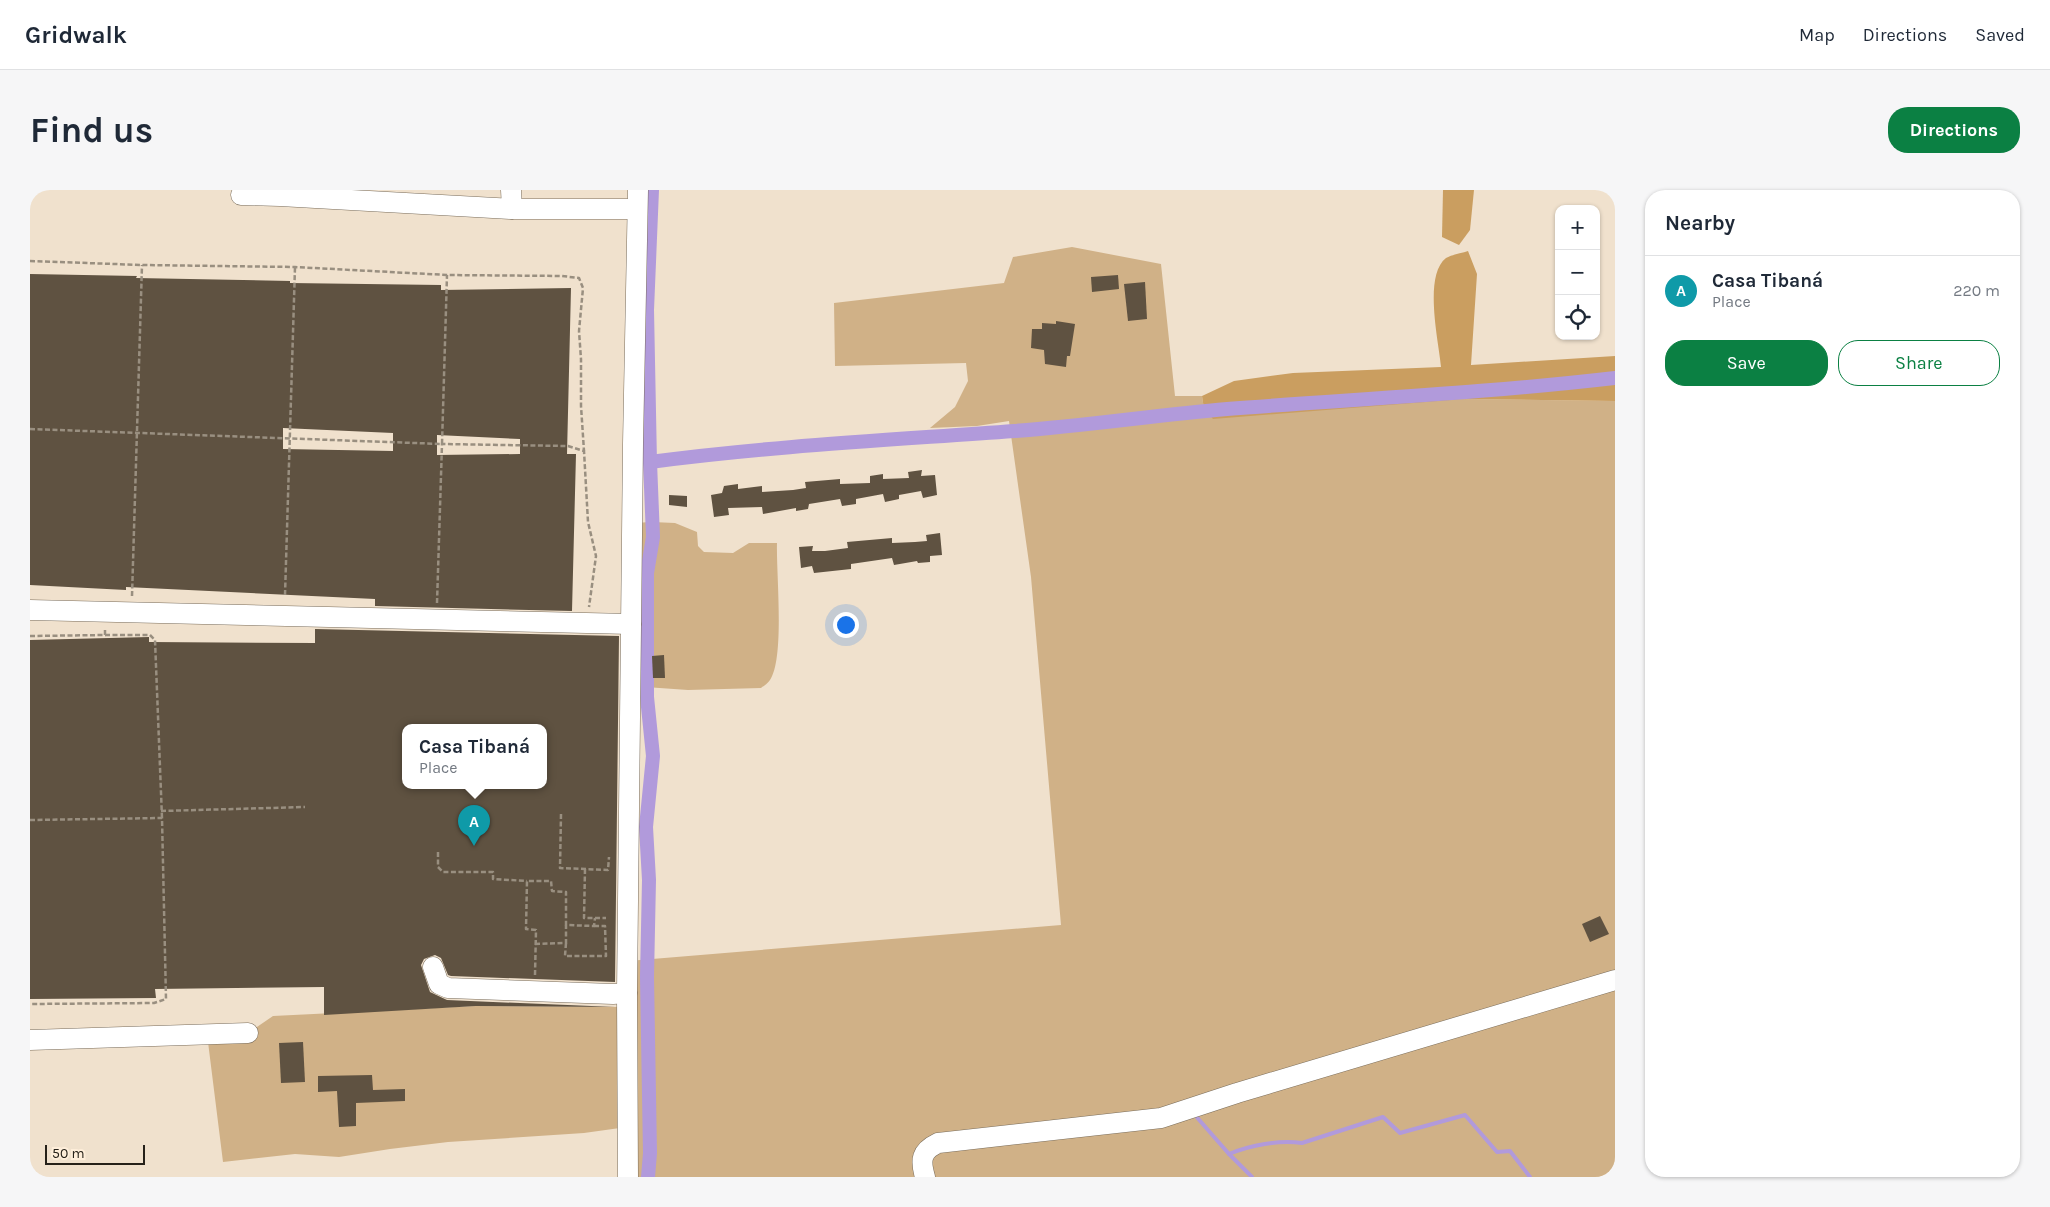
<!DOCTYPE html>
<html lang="en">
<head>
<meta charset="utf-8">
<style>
  body { margin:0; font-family:Karla,sans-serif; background:#f6f6f7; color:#1f2937 }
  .controls { position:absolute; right:15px; top:15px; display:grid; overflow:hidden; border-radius:10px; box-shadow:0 1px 4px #0004 }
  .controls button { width:45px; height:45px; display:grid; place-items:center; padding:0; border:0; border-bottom:1px solid #e0e1e3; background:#fff; color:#1f2937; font:25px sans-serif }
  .scale { position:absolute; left:15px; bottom:12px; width:100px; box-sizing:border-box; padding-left:5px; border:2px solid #262119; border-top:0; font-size:14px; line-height:18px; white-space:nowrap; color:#262119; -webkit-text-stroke:4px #feeeda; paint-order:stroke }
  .you { position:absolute; left:815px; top:434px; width:18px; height:18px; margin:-12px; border:4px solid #fff; border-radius:50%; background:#1a73e8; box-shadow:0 0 0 8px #1a73e833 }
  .badge { display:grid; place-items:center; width:32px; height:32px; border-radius:50%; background:#0b8043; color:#fff; font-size:16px; font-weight:700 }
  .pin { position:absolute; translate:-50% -41px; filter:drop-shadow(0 1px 2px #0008) }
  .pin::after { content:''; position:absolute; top:26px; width:18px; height:15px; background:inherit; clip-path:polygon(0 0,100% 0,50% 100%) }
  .popup { position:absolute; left:372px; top:534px; width:145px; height:65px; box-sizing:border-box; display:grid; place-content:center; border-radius:10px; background:#fff; filter:drop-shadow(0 1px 4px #0005); font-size:16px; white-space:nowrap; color:#747a83 }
  .popup b { font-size:19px; color:#1f2937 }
  .popup::after { content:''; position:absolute; left:50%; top:100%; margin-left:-10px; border:10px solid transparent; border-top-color:#fff }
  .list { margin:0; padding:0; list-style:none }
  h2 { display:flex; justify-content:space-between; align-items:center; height:65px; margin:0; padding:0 20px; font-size:21px }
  h2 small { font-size:16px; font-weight:400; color:#747a83 }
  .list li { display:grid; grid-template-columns:32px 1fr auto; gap:15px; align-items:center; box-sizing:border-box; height:70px; padding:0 20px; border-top:1px solid #e0e1e3 }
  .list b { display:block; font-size:19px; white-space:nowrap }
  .list p { margin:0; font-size:16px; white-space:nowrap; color:#747a83 }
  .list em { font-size:16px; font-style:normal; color:#747a83 }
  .actions { display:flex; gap:10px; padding:15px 20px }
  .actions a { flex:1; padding:11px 0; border:1px solid #0b8043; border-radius:20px; text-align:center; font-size:18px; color:#0b8043 }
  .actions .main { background:#0b8043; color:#fff }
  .icon { flex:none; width:28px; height:28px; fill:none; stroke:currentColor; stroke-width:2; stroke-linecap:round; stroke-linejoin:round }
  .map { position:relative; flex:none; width:1585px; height:987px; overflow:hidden; border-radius:20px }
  header { display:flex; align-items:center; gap:30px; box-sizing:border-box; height:70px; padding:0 25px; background:#fff; border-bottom:1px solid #e0e1e3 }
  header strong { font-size:24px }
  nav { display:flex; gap:28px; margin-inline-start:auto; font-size:18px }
  .intro { display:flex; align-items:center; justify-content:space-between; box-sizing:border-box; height:120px; padding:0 30px }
  h1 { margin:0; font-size:35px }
  .button { padding:12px 22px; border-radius:20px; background:#0b8043; color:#fff; font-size:18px; font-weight:700 }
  main { display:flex; gap:30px; padding:0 30px }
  aside { flex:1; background:#fff; border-radius:20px; box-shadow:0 1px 4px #0004 }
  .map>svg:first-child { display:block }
  .green { fill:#d0b187 }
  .forest { fill:#ca9e60 }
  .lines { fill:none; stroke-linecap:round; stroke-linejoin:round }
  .stream { stroke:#b19adb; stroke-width:4 }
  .canal { stroke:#b19adb; stroke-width:14 }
  .building { fill:#5f5241; fill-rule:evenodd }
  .minor-casing { stroke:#7a6d5b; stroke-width:21 }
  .path { stroke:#998f80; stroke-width:2.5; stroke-dasharray:5 2.5; stroke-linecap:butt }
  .minor { stroke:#fff; stroke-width:20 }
</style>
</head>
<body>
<header>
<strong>Gridwalk</strong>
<nav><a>Map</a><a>Directions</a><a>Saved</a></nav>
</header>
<div class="intro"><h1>Find us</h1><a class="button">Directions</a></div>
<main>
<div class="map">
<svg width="1585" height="987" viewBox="0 0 1585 987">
  <rect width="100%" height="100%" fill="#f0e1cd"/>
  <g class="green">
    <path d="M 1042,57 L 1131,74 L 1145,206 L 1172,206 L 1174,219 L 1433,209 L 1585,211 L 1585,987 L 598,987 L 597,937 L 554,943 L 418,952 L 360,959 L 309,967 L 265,964 L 193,972 L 177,844 L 218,843 L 243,826 L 446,816 L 598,817 L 598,771 L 1031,735 L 1001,387 L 979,231 L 947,236 L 900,238 L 925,217 L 938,191 L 936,173 L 805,176 L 804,113 L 974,93 L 983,67 Z"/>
    <path d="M 622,332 L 645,333 L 667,342 L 668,356 L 674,362 L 703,363 L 719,353 L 747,353 C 746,383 755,468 740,490 C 738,493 734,496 731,498 L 658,500 L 601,496 L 603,333 Z"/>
  </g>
  <g class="forest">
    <path d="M 1413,0 L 1444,0 L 1440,40 L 1429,55 L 1412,47 Z"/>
    <path d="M 1438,61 L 1447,84 L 1441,175 L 1585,166 L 1585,211 L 1433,209 L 1183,229 L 1174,219 L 1172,206 L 1204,191 L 1263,183 L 1411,177 C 1409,152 1393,86 1416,68 C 1421,65 1432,63 1438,61 Z"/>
  </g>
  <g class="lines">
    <g class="stream">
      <path d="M 1164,924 L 1199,964 L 1222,987"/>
      <path d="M 1199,964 C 1221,955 1248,950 1272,953 L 1353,927 L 1370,943 L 1435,925 L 1467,962 L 1480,961 L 1500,987"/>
    </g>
    <g class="canal">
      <path d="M 620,272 C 740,256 862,250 984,241 C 1055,236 1126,225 1197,219 C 1326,209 1456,203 1585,188"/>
      <path d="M 618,987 L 620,963 L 617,787 L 619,690 L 616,637 L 623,566 L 617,507 L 617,383 L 623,347 L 620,272 L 617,120 L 622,0"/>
    </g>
  </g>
  <g class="building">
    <path d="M 0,84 L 107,86 L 106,88 L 260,91 L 260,93 L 411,95 L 411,100 L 541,98 L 537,264 L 546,264 L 542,421 L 345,416 L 345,409 L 96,397 L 96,400 L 0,395 ZM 253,238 L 363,243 L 363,261 L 253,259 ZM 407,245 L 490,249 L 490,264 L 407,265 Z"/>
    <path d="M 1088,85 L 1089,99 L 1062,102 L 1061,87 Z"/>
    <path d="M 1115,92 L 1117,129 L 1098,131 L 1094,94 Z"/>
    <path d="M 1026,131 L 1045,134 L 1040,166 L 1037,166 L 1036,177 L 1015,174 L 1014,160 L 1001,158 L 1002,139 L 1012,139 L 1012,133 L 1026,134 Z"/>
    <path d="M 892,280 L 891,286 L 905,285 L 907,305 L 893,308 L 891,301 L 869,305 L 869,309 L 855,312 L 853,304 L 826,309 L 826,314 L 812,316 L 810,309 L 779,314 L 778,319 L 766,321 L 766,318 L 733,324 L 732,317 L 698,318 L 699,325 L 684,327 L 681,305 L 692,303 L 694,296 L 708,294 L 708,299 L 732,296 L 732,302 L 763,300 L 776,298 L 775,292 L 810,289 L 810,294 L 840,293 L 840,286 L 853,284 L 853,289 L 879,288 L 878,282 Z"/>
    <path d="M 639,305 L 657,306 L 657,317 L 639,315 Z"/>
    <path d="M 910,343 L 912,365 L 900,366 L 900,372 L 888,373 L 887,371 L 864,375 L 862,368 L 821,374 L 821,379 L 784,383 L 782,376 L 771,378 L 769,357 L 783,356 L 782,361 L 795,361 L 818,358 L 817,352 L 862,348 L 862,353 L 885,352 L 897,351 L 896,345 Z"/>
    <path d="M 285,439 L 589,446 L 585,792 L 421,786 L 418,785 L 411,768 L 405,765 L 394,769 L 391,775 L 400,802 L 417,810 L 585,817 L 446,816 L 294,825 L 294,797 L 125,799 L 126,808 L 0,809 L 0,450 L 119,447 L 119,452 L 285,453 ZM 375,537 L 513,537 L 513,595 L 375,595 Z"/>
    <path d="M 634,465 L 635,488 L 623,488 L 622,466 Z"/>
    <path d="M 1570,726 L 1579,744 L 1560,752 L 1552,734 Z"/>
    <path d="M 273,852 L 275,892 L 251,893 L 249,853 Z"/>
    <path d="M 342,885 L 343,900 L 375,899 L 375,911 L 326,913 L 326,936 L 309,937 L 307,901 L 288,902 L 288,886 Z"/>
  </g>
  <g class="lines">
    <g class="minor-casing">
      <g id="minor">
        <path d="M 481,0 L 482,19"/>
        <path d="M 211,5 L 250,6 L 482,19 L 607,19"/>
        <path d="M 0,420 L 601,434"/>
        <path d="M 403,777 L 409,794 L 418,798 L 583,804 L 597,803"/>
        <path d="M 0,850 L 218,843"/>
        <path d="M 598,987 L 597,803 L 603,254 L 608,0"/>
        <path d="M 895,987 C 890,970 891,961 908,953 L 1131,928 L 1207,903 L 1585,790"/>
      </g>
    </g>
    <g class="path">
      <path d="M 0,71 L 112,75 L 265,77 L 417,85 L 532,86 L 549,88 L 553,98 L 549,141 L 551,169 L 551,216 L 554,261"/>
      <path d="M 0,239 L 412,254 L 417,85"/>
      <path d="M 255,405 L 265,77"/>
      <path d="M 102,406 L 112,75"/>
      <path d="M 407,413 L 412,254 L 538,256 L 554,261 L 558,332 L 566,366 L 559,417"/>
      <path d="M 75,445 L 120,445 L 125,450 L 132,628"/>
      <path d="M 0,446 L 75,445 L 75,438"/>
      <path d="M 131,621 L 275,617"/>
      <path d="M 531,624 L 530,678 L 578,680 L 579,667"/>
      <path d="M 0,630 L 132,628 L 136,809 L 124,813 L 0,814"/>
      <path d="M 408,662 L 408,677 L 413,682 L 463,682 L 463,689 L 497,691"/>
      <path d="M 555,679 L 554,728 L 576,728"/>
      <path d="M 536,753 L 535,766 L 576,766 L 575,736 L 564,736"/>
      <path d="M 505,754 L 536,753 L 536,735"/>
      <path d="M 505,785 L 506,740 L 496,739 L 497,691 L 521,691 L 522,701 L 536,702 L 536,735 L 564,736 L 565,728"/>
    </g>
    <use href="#minor" class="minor"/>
  </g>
</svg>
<div class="controls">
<button>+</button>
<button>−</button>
<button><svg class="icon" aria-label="locate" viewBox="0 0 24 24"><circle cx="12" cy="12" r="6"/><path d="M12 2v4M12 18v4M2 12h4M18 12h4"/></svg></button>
</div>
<div class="scale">50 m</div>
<div class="you"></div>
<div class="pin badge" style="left:444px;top:656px;background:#0f9aa8">A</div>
<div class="popup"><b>Casa Tibaná</b>Place</div>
</div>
<aside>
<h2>Nearby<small></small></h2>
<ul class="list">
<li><span class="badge" style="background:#0f9aa8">A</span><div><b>Casa Tibaná</b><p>Place</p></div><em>220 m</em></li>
</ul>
<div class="actions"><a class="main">Save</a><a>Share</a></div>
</aside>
</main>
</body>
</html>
